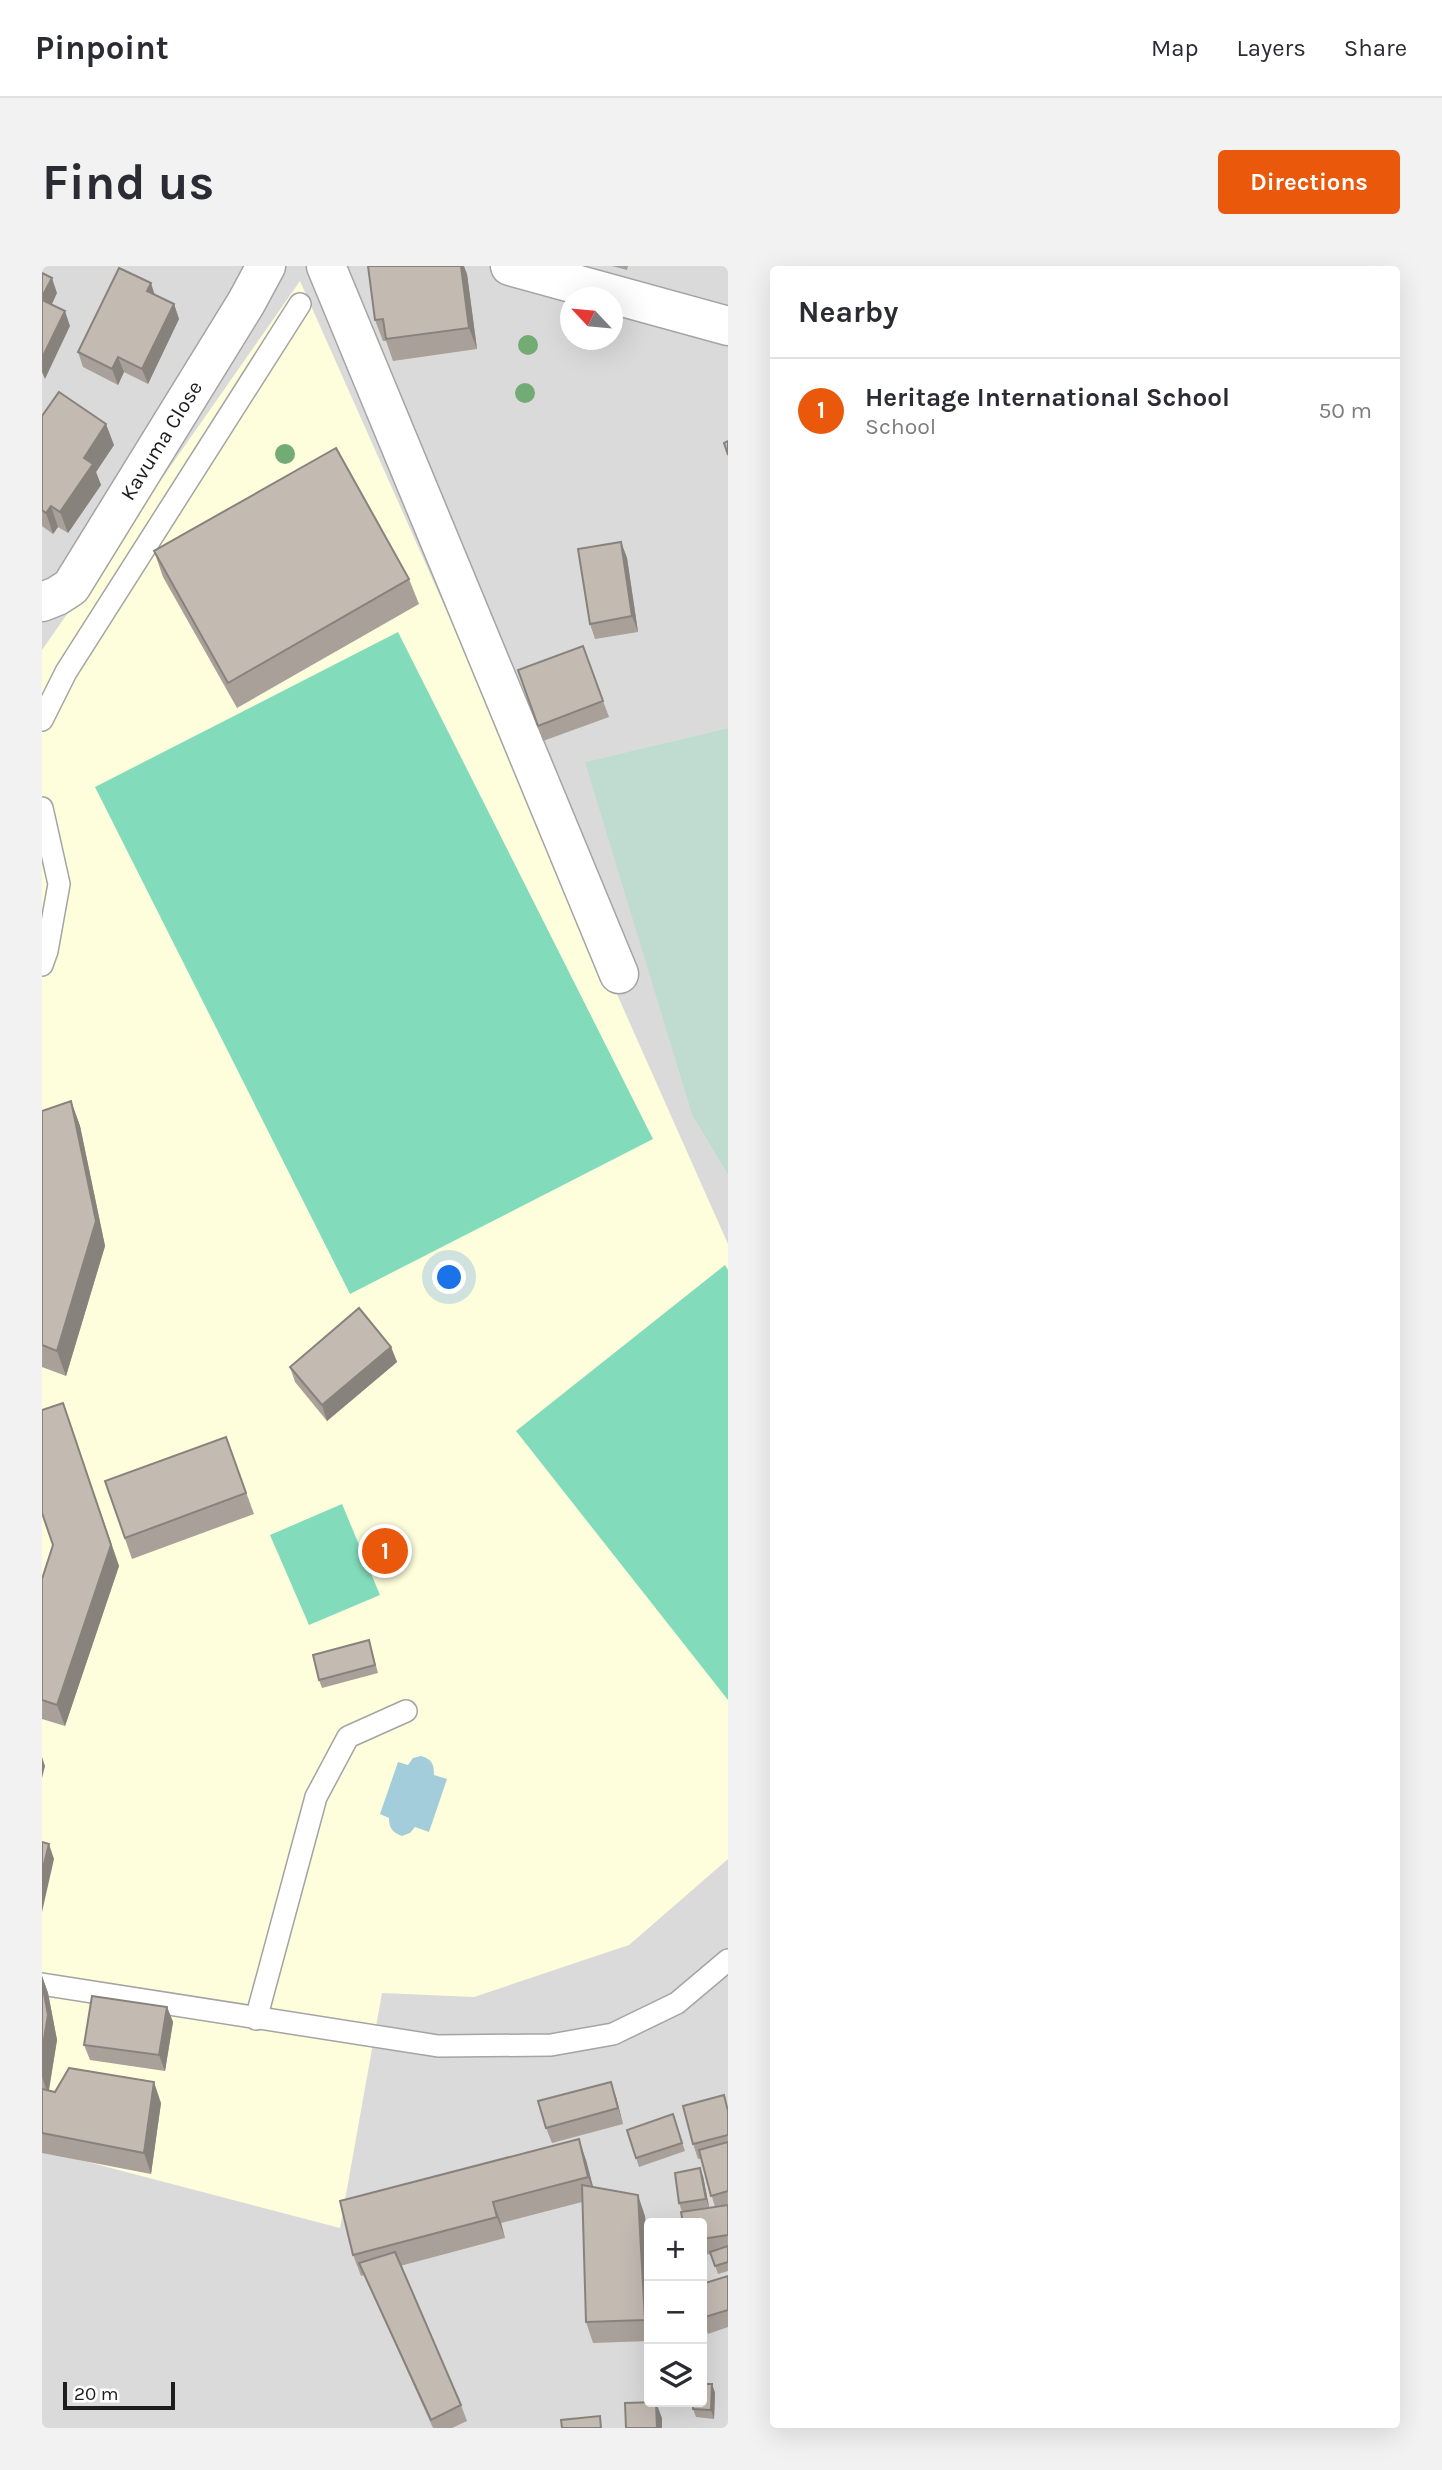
<!DOCTYPE html>
<html lang="en">
<head>
<meta charset="utf-8">
<style>
  body { margin:0; font-family:Karla,sans-serif; background:#f2f2f3; color:#2b2b33 }
  .controls { position:absolute; right:21px; bottom:21px; display:grid; overflow:hidden; border-radius:7px; box-shadow:0 7px 28px #0002 }
  .controls button { width:63px; height:63px; display:grid; place-items:center; padding:0; border:0; border-bottom:2px solid #e1e1e2; background:#fff; color:#2b2b33; font:35px sans-serif }
  .compass { position:absolute; left:518px; top:21px; width:63px; height:63px; border-radius:50%; background:#fff; box-shadow:0 7px 28px #0002; rotate:296deg }
  .scale { position:absolute; left:21px; bottom:18px; width:112px; box-sizing:border-box; padding-left:7px; border:4px solid #1d1d1d; border-top:0; font-size:19px; line-height:24px; white-space:nowrap; color:#1d1d1d; -webkit-text-stroke:5px #fff; paint-order:stroke }
  .you { position:absolute; left:408px; top:1012px; width:24px; height:24px; margin:-18px; border:5px solid #fff; border-radius:50%; background:#1a73e8; box-shadow:0 0 0 10px #1a73e833 }
  .badge { display:grid; place-items:center; width:46px; height:46px; border-radius:50%; background:#ea580c; color:#fff; font-size:23px; font-weight:700 }
  .pin { position:absolute; translate:-50% -50%; border:4px solid #fff; box-shadow:0 2px 7px #0006 }
  .list { margin:0; padding:0; list-style:none }
  h2 { display:flex; justify-content:space-between; align-items:center; height:91px; margin:0; padding:0 28px; font-size:30px }
  h2 small { font-size:23px; font-weight:400; color:#7c7c81 }
  .list li { display:grid; grid-template-columns:46px 1fr auto; gap:21px; align-items:center; box-sizing:border-box; height:105px; padding:0 28px; border-top:2px solid #e1e1e2 }
  .list b { display:block; font-size:26px; white-space:nowrap }
  .list p { margin:0; font-size:23px; white-space:nowrap; color:#7c7c81 }
  .list em { font-size:23px; font-style:normal; color:#7c7c81 }
  .icon { flex:none; width:38px; height:38px; fill:none; stroke:currentColor; stroke-width:2; stroke-linecap:round; stroke-linejoin:round }
  .map { position:relative; flex:none; width:686px; height:2162px; overflow:hidden; border-radius:7px }
  header { display:flex; align-items:center; gap:42px; box-sizing:border-box; height:98px; padding:0 35px; background:#fff; border-bottom:2px solid #e1e1e2 }
  header strong { font-size:33px }
  nav { display:flex; gap:38px; margin-inline-start:auto; font-size:24px }
  .intro { display:flex; align-items:center; justify-content:space-between; box-sizing:border-box; height:168px; padding:0 42px }
  h1 { margin:0; font-size:49px }
  .button { padding:18px 32px; border-radius:7px; background:#ea580c; color:#fff; font-size:24px; font-weight:700 }
  main { display:flex; gap:42px; padding:0 42px }
  aside { flex:1; background:#fff; border-radius:7px; box-shadow:0 7px 28px #0002 }
  .map>svg:first-child { display:block }
  .residential { fill:#dbdada; fill-rule:evenodd }
  .education { fill:#fefedc }
  .wetland { fill:#c0dcd0 }
  .pitch { fill:#82dcbc }
  .water { fill:#a4cddb }
  .lines { fill:none; stroke-linecap:round; stroke-linejoin:round }
  .service-casing { stroke:#a4a4a4; stroke-width:24 }
  .minor-casing { stroke:#a4a4a4; stroke-width:41 }
  .service { stroke:#fff; stroke-width:21 }
  .minor { stroke:#fff; stroke-width:38 }
  .tree { fill:#72ac74 }
  .wall { fill:#a8a099 }
  .shaded-wall { fill:#88827d }
  .building { fill:#c3bab2; stroke:#88827d; stroke-width:2 }
  .labels { text-anchor:middle; dominant-baseline:central; stroke-width:5; stroke-linejoin:round; paint-order:stroke }
  .street-label { font-size:21px; fill:#1d1d1d; stroke:#fff }
</style>
</head>
<body>
<header>
<strong>Pinpoint</strong>
<nav><a>Map</a><a>Layers</a><a>Share</a></nav>
</header>
<div class="intro"><h1>Find us</h1><a class="button">Directions</a></div>
<main>
<div class="map">
<svg width="686" height="2162" viewBox="0 0 686 2162">
  <rect width="100%" height="100%" fill="#eeebe3"/>
  <path class="residential" d="M 0,0 L 686,0 L 686,462 L 544,496 L 650,849 L 686,909 L 686,2162 L 0,2162 ZM 528,32 L 570,32 L 570,74 L 528,74 ZM 607,1957 L 660,1957 L 660,2136 L 607,2136 Z"/>
  <path class="education" d="M 258,15 L 686,978 L 686,1593 L 587,1679 L 432,1731 L 340,1727 L 298,1962 L 0,1884 L 0,384 Z"/>
  <path class="wetland" d="M 686,462 L 686,909 L 650,849 L 543,496 Z"/>
  <g class="pitch">
    <path d="M 356,366 L 611,873 L 308,1028 L 53,521 Z"/>
    <path d="M 683,999 L 686,1004 L 686,1434 L 474,1165 Z"/>
    <path d="M 300,1238 L 338,1329 L 267,1359 L 228,1269 Z"/>
  </g>
  <path class="water" d="M 379,1490 C 390,1493 392,1498 392,1509 L 405,1513 L 387,1566 L 373,1561 L 368,1567 L 360,1570 C 350,1566 347,1562 347,1552 L 338,1548 L 356,1496 L 366,1499 L 371,1492 Z"/>
  <g class="lines">
    <g class="service-casing">
      <g id="service">
        <path d="M 0,454 L 24,406 L 258,38"/>
        <path d="M 0,542 L 17,618 L 5,685 L 0,699"/>
        <path d="M 0,1718 L 396,1780 L 509,1779 L 571,1768 L 635,1737 L 686,1694"/>
        <path d="M 214,1753 L 274,1531 L 306,1471 L 364,1445"/>
      </g>
    </g>
    <g class="minor-casing">
      <g id="minor">
        <path d="M 284,0 L 577,708"/>
        <path d="M 468,0 L 686,60"/>
        <path id="s1" d="M 0,336 L 15,330 L 29,321 L 204,37 L 224,0"/>
      </g>
    </g>
    <use href="#service" class="service"/>
    <use href="#minor" class="minor"/>
  </g>
  <g class="tree">
    <circle cx="486" cy="79" r="10"/>
    <circle cx="483" cy="127" r="10"/>
    <circle cx="243" cy="188" r="10"/>
  </g>
  <g class="wall">
    <path d="M 570,0 L 586,0 L 585,4 Z"/>
    <path d="M 425,8 L 435,83 L 351,95 L 344,75 L 341,75 L 333,54 Z"/>
    <path d="M 113,29 L 132,38 L 137,53 L 106,118 L 82,106 L 76,119 L 41,101 L 36,86 Z"/>
    <path d="M 0,150 L 72,179 L 54,206 L 59,219 L 26,267 L 16,261 L 11,268 L 0,260 Z"/>
    <path d="M 579,276 L 585,292 L 596,366 L 553,373 L 548,358 Z"/>
    <path d="M 112,285 L 367,313 L 377,338 L 195,442 L 121,311 Z"/>
    <path d="M 476,404 L 561,435 L 567,451 L 501,475 Z"/>
    <path d="M 29,835 L 38,860 L 63,980 L 24,1110 L 0,1101 L 0,845 Z"/>
    <path d="M 349,1081 L 355,1096 L 285,1155 L 253,1116 L 248,1101 Z"/>
    <path d="M 28,1158 L 77,1300 L 23,1460 L 0,1453 L 0,1313 L 11,1279 Z"/>
    <path d="M 184,1171 L 212,1248 L 90,1293 L 63,1215 Z"/>
    <path d="M 327,1374 L 336,1407 L 280,1422 L 277,1414 Z"/>
    <path d="M 0,1710 L 6,1727 L 15,1774 L 7,1825 L 119,1837 L 109,1908 L 0,1887 Z"/>
    <path d="M 125,1741 L 131,1756 L 123,1805 L 48,1794 L 42,1779 Z"/>
    <path d="M 574,1831 L 581,1858 L 510,1877 L 504,1862 Z"/>
    <path d="M 686,1840 L 686,2005 L 676,2008 L 669,1988 L 660,1989 L 660,1957 L 673,1941 L 659,1893 L 656,1893 L 651,1878 Z"/>
    <path d="M 631,1848 L 643,1885 L 597,1901 L 585,1864 Z"/>
    <path d="M 544,1894 L 551,1921 L 603,1950 L 607,2014 L 607,2075 L 551,2077 L 544,2056 L 540,1936 L 459,1957 L 463,1972 L 358,2000 L 419,2139 L 425,2155 L 410,2162 L 391,2162 L 322,2009 L 319,2010 L 311,1989 Z"/>
    <path d="M 661,1910 L 667,1941 L 640,1946 L 637,1937 Z"/>
    <path d="M 686,2010 L 686,2061 L 666,2068 L 660,2051 Z"/>
    <path d="M 670,2118 L 673,2127 L 672,2153 L 654,2151 L 651,2143 Z"/>
  </g>
  <g class="shaded-wall">
    <path d="M 419,0 L 422,0 L 425,8 L 435,83 L 427,62 Z"/>
    <path d="M 10,12 L 15,27 L 5,49 L 0,36 L 0,31 Z"/>
    <path d="M 109,17 L 114,33 L 105,25 Z"/>
    <path d="M 132,38 L 137,53 L 106,118 L 100,103 Z"/>
    <path d="M 23,45 L 28,60 L 3,113 L 0,106 L 0,92 Z"/>
    <path d="M 76,91 L 82,106 L 76,119 L 70,103 Z"/>
    <path d="M 64,158 L 72,179 L 54,206 L 59,219 L 26,267 L 18,246 L 42,192 Z"/>
    <path d="M 9,240 L 16,261 L 11,268 L 4,247 Z"/>
    <path d="M 579,276 L 585,292 L 596,366 L 590,350 Z"/>
    <path d="M 29,835 L 38,860 L 63,980 L 24,1110 L 15,1085 Z"/>
    <path d="M 349,1081 L 355,1096 L 285,1155 L 280,1139 Z"/>
    <path d="M 28,1158 L 77,1300 L 23,1460 L 15,1439 Z"/>
    <path d="M 0,1491 L 3,1500 L 0,1512 Z"/>
    <path d="M 7,1578 L 12,1593 L 0,1646 L 0,1606 Z"/>
    <path d="M 0,1710 L 6,1727 L 15,1774 L 6,1828 L 0,1811 Z"/>
    <path d="M 125,1741 L 131,1756 L 123,1805 L 117,1789 Z"/>
    <path d="M 112,1816 L 119,1837 L 109,1908 L 102,1887 Z"/>
    <path d="M 569,1816 L 574,1831 L 581,1858 L 576,1842 Z"/>
    <path d="M 537,1873 L 544,1894 L 554,1932 L 546,1911 Z"/>
    <path d="M 658,1902 L 661,1910 L 667,1941 L 664,1933 Z"/>
    <path d="M 596,1929 L 603,1950 L 607,2014 L 607,2064 L 603,2054 Z"/>
    <path d="M 451,1936 L 459,1957 L 463,1972 L 455,1951 Z"/>
    <path d="M 670,2118 L 673,2127 L 672,2153 L 669,2144 Z"/>
    <path d="M 614,2136 L 620,2152 L 620,2162 L 615,2162 Z"/>
  </g>
  <g class="building">
    <path d="M 326,0 L 419,0 L 427,62 L 344,73 L 341,53 L 333,54 Z"/>
    <path d="M 77,2 L 109,17 L 105,25 L 132,38 L 100,103 L 76,91 L 70,103 L 36,86 Z"/>
    <path d="M 0,7 L 10,12 L 0,31 Z"/>
    <path d="M 0,34 L 23,45 L 0,92 Z"/>
    <path d="M 17,126 L 64,158 L 42,192 L 51,198 L 18,246 L 9,240 L 4,247 L 0,244 L 0,150 Z"/>
    <path d="M 686,175 L 686,189 L 682,177 Z"/>
    <path d="M 294,182 L 367,313 L 186,417 L 112,285 Z"/>
    <path d="M 579,276 L 590,350 L 548,358 L 536,283 Z"/>
    <path d="M 541,380 L 561,435 L 496,460 L 476,404 Z"/>
    <path d="M 29,835 L 54,955 L 15,1085 L 0,1079 L 0,845 Z"/>
    <path d="M 317,1042 L 349,1081 L 280,1139 L 248,1101 Z"/>
    <path d="M 21,1137 L 69,1279 L 15,1439 L 0,1434 L 0,1313 L 11,1279 L 0,1247 L 0,1144 Z"/>
    <path d="M 184,1171 L 204,1227 L 83,1272 L 63,1215 Z"/>
    <path d="M 327,1374 L 333,1399 L 277,1414 L 271,1389 Z"/>
    <path d="M 0,1576 L 7,1578 L 0,1606 Z"/>
    <path d="M 0,1717 L 6,1749 L 0,1785 Z"/>
    <path d="M 50,1730 L 125,1741 L 117,1789 L 42,1779 Z"/>
    <path d="M 27,1802 L 112,1816 L 102,1887 L 0,1867 L 0,1823 L 13,1826 Z"/>
    <path d="M 569,1816 L 576,1842 L 504,1862 L 496,1835 Z"/>
    <path d="M 682,1829 L 686,1845 L 686,1869 L 651,1878 L 641,1840 Z"/>
    <path d="M 631,1848 L 640,1877 L 594,1892 L 585,1864 Z"/>
    <path d="M 537,1873 L 546,1911 L 451,1936 L 455,1951 L 311,1989 L 298,1935 Z"/>
    <path d="M 686,1876 L 686,1925 L 669,1930 L 657,1884 Z"/>
    <path d="M 658,1902 L 664,1933 L 637,1937 L 633,1907 Z"/>
    <path d="M 540,1919 L 596,1929 L 603,2054 L 544,2056 Z"/>
    <path d="M 686,1939 L 686,1969 L 660,1973 L 660,1957 L 641,1957 L 639,1946 Z"/>
    <path d="M 686,1980 L 686,1996 L 673,2000 L 668,1986 Z"/>
    <path d="M 353,1986 L 419,2139 L 389,2154 L 317,1997 Z"/>
    <path d="M 686,2010 L 686,2044 L 660,2052 L 660,2018 Z"/>
    <path d="M 660,2118 L 670,2118 L 669,2144 L 651,2143 L 651,2136 L 660,2136 Z"/>
    <path d="M 614,2136 L 615,2162 L 584,2162 L 583,2137 Z"/>
    <path d="M 558,2150 L 559,2162 L 520,2162 L 519,2154 Z"/>
  </g>
  <g class="labels">
    <g class="street-label">
      <text stroke="none"><textPath href="#s1" startOffset="205">Kavuma Close</textPath></text>
    </g>
  </g>
</svg>
<div class="controls">
<button>+</button>
<button>−</button>
<button><svg class="icon" aria-label="layers" viewBox="0 0 24 24"><path d="M12 4l9 5-9 5-9-5zM3 14l9 5 9-5"/></svg></button>
</div>
<svg class="compass" viewBox="-18 -18 36 36"><path d="M0-13l5 13h-10z" fill="#e53935"/><path d="M0 13l5-13h-10z" fill="#7c7c81"/></svg>
<div class="scale">20 m</div>
<div class="you"></div>
<div class="pin badge" style="left:343px;top:1285px">1</div>
</div>
<aside>
<h2>Nearby<small></small></h2>
<ul class="list">
<li><span class="badge">1</span><div><b>Heritage International School</b><p>School</p></div><em>50 m</em></li>
</ul>
</aside>
</main>
</body>
</html>
